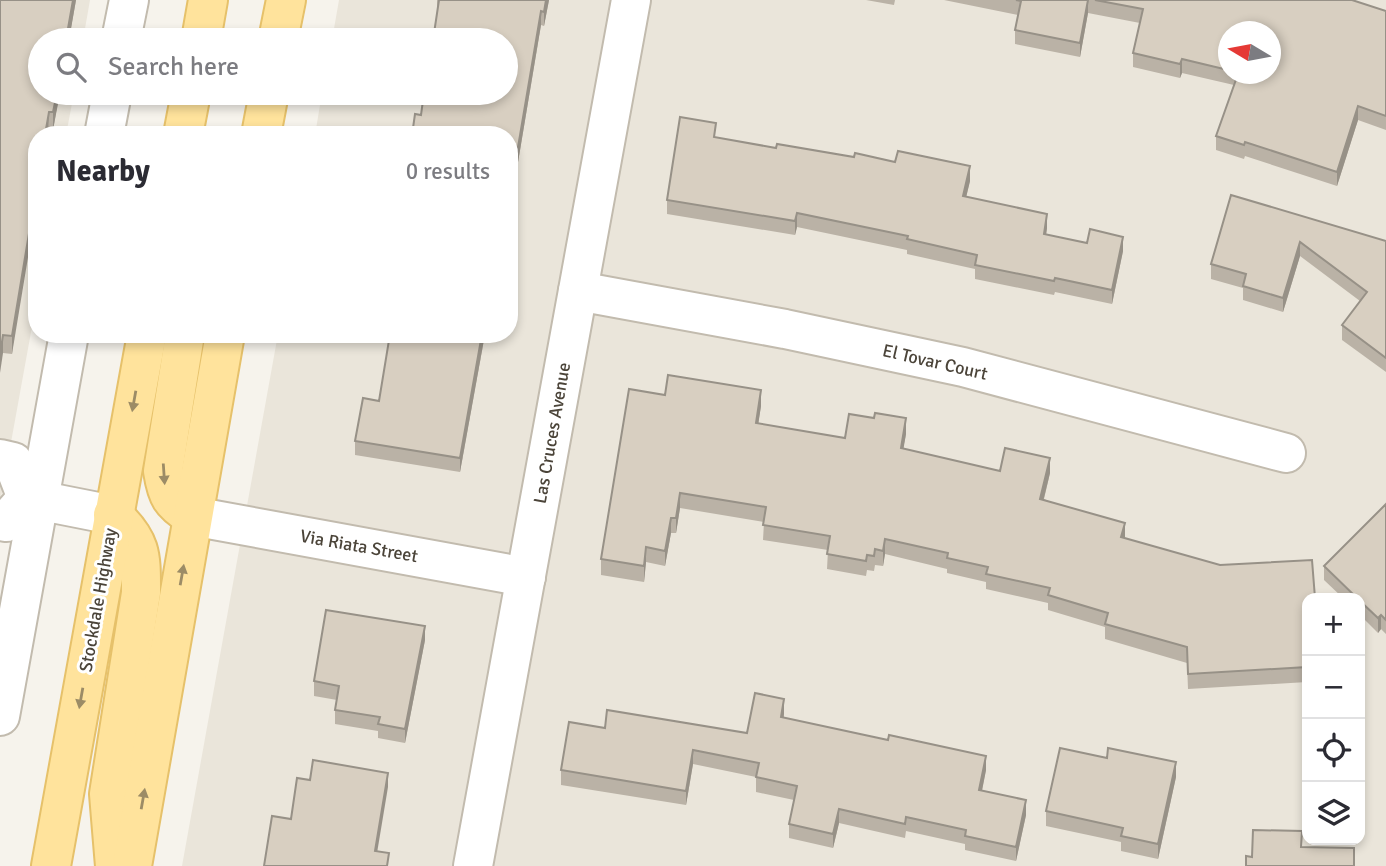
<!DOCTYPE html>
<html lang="en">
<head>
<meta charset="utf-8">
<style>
  body { margin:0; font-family:Signika,sans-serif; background:#f2f2f3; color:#2b2b33 }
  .controls { position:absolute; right:21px; bottom:21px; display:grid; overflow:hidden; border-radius:14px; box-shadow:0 4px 10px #0003 }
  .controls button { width:63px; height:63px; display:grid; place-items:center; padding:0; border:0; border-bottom:2px solid #e1e1e2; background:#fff; color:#2b2b33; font:35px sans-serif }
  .compass { position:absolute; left:1218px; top:21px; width:63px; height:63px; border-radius:50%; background:#fff; box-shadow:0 4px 10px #0003; rotate:280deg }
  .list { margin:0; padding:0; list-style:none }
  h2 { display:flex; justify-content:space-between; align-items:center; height:91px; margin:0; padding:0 28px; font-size:30px }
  h2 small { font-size:23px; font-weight:400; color:#7c7c81 }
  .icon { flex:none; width:38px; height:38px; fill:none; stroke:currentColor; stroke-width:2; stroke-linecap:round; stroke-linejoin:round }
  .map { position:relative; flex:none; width:1386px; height:866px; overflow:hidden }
  .search { position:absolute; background:#fff; box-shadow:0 4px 10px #0003; left:28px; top:28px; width:490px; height:77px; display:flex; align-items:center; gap:18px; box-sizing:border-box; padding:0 24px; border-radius:38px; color:#7c7c81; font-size:26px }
  .panel { position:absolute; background:#fff; box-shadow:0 4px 10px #0003; left:28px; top:126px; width:490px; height:217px; border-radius:28px }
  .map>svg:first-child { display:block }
  .residential { fill:#eae5da; fill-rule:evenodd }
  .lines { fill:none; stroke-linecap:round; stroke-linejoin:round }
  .minor-casing { stroke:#c2bbae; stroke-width:42 }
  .major-casing { stroke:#e6c16a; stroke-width:42 }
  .minor { stroke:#fff; stroke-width:38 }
  .major { stroke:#ffe39c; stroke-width:38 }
  .wall { fill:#bab2a6; fill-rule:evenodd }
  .shaded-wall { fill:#979187 }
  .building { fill:#d8cfc1; stroke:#979187; stroke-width:2 }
  .oneway { fill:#9c8c66 }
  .labels { text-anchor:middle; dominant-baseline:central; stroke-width:6; stroke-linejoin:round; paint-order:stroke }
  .street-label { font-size:18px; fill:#4b4439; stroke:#fff }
</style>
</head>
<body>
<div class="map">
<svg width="1386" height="866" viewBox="0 0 1386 866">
  <rect width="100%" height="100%" fill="#f6f3ec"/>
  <g class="residential">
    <path d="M 0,0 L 90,0 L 83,40 L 40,40 L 40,93 L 74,93 L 66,135 L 37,135 L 37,299 L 0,503 Z"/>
    <path d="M 339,0 L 1386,0 L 1386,866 L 182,866 L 278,334 L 509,334 L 509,135 L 315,135 L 322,93 L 506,93 L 506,40 L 332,40 ZM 1228,32 L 1270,32 L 1270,74 L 1228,74 ZM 1307,598 L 1360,598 L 1360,840 L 1307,840 Z"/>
  </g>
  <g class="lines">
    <g class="minor-casing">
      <g id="minor">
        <path d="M 121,40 L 129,0"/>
        <path d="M 104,135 L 112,93"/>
        <path d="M 578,291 L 785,329 L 963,367 L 1286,453"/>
        <path d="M 0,459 L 13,462 L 27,498"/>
        <path d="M 27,498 L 113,515"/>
        <path d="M 192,516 L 526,577"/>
        <path d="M 0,521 L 6,522 L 27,498"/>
        <path d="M 0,716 L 69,334"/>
        <path d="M 473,866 L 631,0"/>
      </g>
    </g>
    <g class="major-casing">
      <g id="major">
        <path d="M 201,40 L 208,0"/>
        <path d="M 278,40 L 286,0"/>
        <path d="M 183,135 L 191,93"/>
        <path d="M 261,135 L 269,93"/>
        <path d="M 185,334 L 163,471 C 167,496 171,503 192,516"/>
        <path d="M 113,515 C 142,542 141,555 141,593 L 109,794 L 115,866"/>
        <path d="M 51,866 L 147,334"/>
        <path d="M 132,866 L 225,334"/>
      </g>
    </g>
    <use href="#minor" class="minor"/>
    <use href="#major" class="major"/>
  </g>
  <g class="wall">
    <path d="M 0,0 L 76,0 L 53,130 L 49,129 L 48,135 L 37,135 L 12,354 L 3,353 Z"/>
    <path d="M 437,0 L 549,0 L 544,26 L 541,25 L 515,180 L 509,179 L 509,135 L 421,115 L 438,8 L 437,8 Z"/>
    <path d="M 866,0 L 895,0 L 894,5 Z"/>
    <path d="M 944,0 L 1352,0 L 1386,11 L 1386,130 L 1358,120 L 1337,186 L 1245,156 L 1244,159 L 1216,150 L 1216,136 L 1234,85 L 1182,73 L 1180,78 L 1133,67 L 1133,53 L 1140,23 L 1088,13 L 1080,57 L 1015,44 L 1015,30 L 1018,15 ZM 1228,32 L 1270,74 L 1228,74 Z"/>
    <path d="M 716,138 L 970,181 L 966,197 L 1047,228 L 1046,235 L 1123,251 L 1112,304 L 1055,292 L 1054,295 L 975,279 L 975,269 L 907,254 L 907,250 L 797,227 L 795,235 L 667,214 L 667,200 Z"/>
    <path d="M 1231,195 L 1386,241 L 1386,372 L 1342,340 L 1342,325 L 1360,301 L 1300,256 L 1283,312 L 1243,300 L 1243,288 L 1211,279 L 1211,264 Z"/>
    <path d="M 485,334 L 460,472 L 355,455 L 355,441 L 379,401 Z"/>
    <path d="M 665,395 L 761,406 L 758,424 L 845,438 L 906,434 L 903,449 L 1000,471 L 1050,473 L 1044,499 L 1125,538 L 1307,598 L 1307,632 L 1306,632 L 1307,682 L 1188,689 L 1187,663 L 1105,639 L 1105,627 L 1048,610 L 1048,603 L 986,589 L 986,582 L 947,573 L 947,569 L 885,554 L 883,566 L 875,565 L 874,571 L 867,570 L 866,576 L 827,569 L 828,550 L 763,540 L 764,522 L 680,508 L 676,533 L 671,533 L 665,566 L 646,562 L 644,582 L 601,575 L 601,559 Z"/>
    <path d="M 1386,504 L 1386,634 L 1381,629 L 1378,633 L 1360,615 L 1360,598 L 1343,598 L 1324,580 L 1324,566 Z"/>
    <path d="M 425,640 L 405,743 L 378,738 L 378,731 L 335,724 L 335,710 L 337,700 L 314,696 L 314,681 Z"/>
    <path d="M 784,714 L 784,718 L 986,770 L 982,791 L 1026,815 L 1016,861 L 965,850 L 965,844 L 906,831 L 905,838 L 839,823 L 833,848 L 789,838 L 789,824 L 794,800 L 756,792 L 756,777 L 693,764 L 686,805 L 561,785 L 561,770 L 605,728 L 747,733 Z"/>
    <path d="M 1176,777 L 1158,859 L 1121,851 L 1121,842 L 1046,826 L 1046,811 Z"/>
  </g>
  <g class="shaded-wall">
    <path d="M 73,0 L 76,0 L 69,40 L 66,40 Z"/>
    <path d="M 546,0 L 549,0 L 544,26 L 544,12 Z"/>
    <path d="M 1088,0 L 1088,13 L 1080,57 L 1080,43 Z"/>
    <path d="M 541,11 L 541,25 L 515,180 L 515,165 Z"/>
    <path d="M 1182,59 L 1182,73 L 1180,78 L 1180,64 Z"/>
    <path d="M 57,93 L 60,93 L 53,130 L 53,112 Z"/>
    <path d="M 1358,106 L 1358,120 L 1337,186 L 1337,172 Z"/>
    <path d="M 49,112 L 48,135 L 45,135 Z"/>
    <path d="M 970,166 L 970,181 L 963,210 L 963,196 Z"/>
    <path d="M 37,185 L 37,203 L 12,354 L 12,336 Z"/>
    <path d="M 797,213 L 797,227 L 795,235 L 795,221 Z"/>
    <path d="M 1047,214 L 1047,228 L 1044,248 L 1044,234 Z"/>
    <path d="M 1123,237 L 1123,251 L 1112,304 L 1112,290 Z"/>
    <path d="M 1300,242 L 1300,256 L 1283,312 L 1283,298 Z"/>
    <path d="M 482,334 L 485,334 L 460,472 L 460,458 Z"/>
    <path d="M 3,335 L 3,353 L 0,373 L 0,355 Z"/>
    <path d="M 761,390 L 761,406 L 756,439 L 756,423 Z"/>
    <path d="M 906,418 L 906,434 L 901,463 L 901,448 Z"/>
    <path d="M 1050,458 L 1050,473 L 1040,514 L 1040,499 Z"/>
    <path d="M 680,493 L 680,508 L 676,533 L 676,518 Z"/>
    <path d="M 671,518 L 671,533 L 665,566 L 665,551 Z"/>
    <path d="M 1125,523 L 1125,538 L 1121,537 Z"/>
    <path d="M 885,539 L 885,554 L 883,566 L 883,551 Z"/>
    <path d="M 646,547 L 646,562 L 644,582 L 644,566 Z"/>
    <path d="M 1381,615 L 1381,629 L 1378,633 L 1378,618 Z"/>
    <path d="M 425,626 L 425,640 L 405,743 L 405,729 Z"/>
    <path d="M 784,699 L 784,714 L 781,731 L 781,717 Z"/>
    <path d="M 693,750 L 693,764 L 686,805 L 686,791 Z"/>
    <path d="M 986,756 L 986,770 L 979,805 L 979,790 Z"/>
    <path d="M 1176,762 L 1176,777 L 1158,859 L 1158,844 Z"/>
    <path d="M 388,773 L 388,787 L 375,865 L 375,851 Z"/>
    <path d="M 1026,800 L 1026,815 L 1016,861 L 1016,847 Z"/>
    <path d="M 839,809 L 839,823 L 833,848 L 833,834 Z"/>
  </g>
  <g class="building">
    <path d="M 0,0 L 73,0 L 66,40 L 40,40 L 40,93 L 57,93 L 53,112 L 49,112 L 45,135 L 37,135 L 37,185 L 12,336 L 3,335 L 0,355 Z"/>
    <path d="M 439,0 L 546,0 L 544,12 L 541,11 L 515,165 L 509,164 L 509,135 L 412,135 L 415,114 L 421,115 L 424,93 L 506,93 L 506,40 L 433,40 Z"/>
    <path d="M 1016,0 L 1088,0 L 1080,43 L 1015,30 L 1021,1 Z"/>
    <path d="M 1095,0 L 1352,0 L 1386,11 L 1386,116 L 1358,106 L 1337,172 L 1245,142 L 1244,145 L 1216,136 L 1238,74 L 1270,74 L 1270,32 L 1228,32 L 1228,70 L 1182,59 L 1180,64 L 1133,53 L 1143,9 Z"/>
    <path d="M 680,117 L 716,123 L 714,137 L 776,148 L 777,144 L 854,157 L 855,153 L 895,162 L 898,151 L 970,166 L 963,196 L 1047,214 L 1044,234 L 1087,243 L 1090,229 L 1123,237 L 1112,290 L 1055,278 L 1054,281 L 975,265 L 977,255 L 907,239 L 908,236 L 797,213 L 795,221 L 667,200 Z"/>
    <path d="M 1231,195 L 1386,241 L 1386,358 L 1342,325 L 1367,292 L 1300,242 L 1283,298 L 1243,286 L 1246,274 L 1211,264 Z"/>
    <path d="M 390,334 L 482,334 L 460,458 L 355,441 L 363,398 L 379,401 Z"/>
    <path d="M 668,375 L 761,390 L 756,423 L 845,438 L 849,414 L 874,418 L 875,413 L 906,418 L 901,448 L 1000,471 L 1005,448 L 1050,458 L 1040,499 L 1125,523 L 1121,537 L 1220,565 L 1312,560 L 1315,598 L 1307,598 L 1307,617 L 1305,617 L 1307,667 L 1188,674 L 1187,647 L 1105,624 L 1108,613 L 1048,595 L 1050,588 L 986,574 L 988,567 L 947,558 L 948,553 L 885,539 L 883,551 L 875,549 L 874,556 L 867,555 L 866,561 L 827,554 L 830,536 L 763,525 L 766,507 L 680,493 L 676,518 L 671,518 L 665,551 L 646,547 L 644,566 L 601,559 L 629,389 L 665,395 Z"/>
    <path d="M 1386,504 L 1386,620 L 1381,615 L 1378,618 L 1360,601 L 1360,598 L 1357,598 L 1324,566 Z"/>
    <path d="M 326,610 L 425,626 L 405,729 L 378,724 L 380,717 L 335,710 L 339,686 L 314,681 Z"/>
    <path d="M 755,693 L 784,699 L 781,717 L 888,740 L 889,735 L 986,756 L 979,790 L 1026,800 L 1016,847 L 965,836 L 966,830 L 906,817 L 905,824 L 839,809 L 833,834 L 789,824 L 797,786 L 756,777 L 759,763 L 693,750 L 686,791 L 561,770 L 569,722 L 605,728 L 607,710 L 747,733 Z"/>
    <path d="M 1060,748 L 1107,758 L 1108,748 L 1176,762 L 1158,844 L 1121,836 L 1123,828 L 1046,811 Z"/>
    <path d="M 313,760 L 388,773 L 375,851 L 389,853 L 387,866 L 264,866 L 272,816 L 291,819 L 297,778 L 310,780 Z"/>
    <path d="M 1253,830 L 1302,831 L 1301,847 L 1354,848 L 1354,866 L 1246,866 L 1246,856 L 1252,857 Z"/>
  </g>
  <defs><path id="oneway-solid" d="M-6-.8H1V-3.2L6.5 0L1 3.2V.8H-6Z" transform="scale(1.75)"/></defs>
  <g class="oneway">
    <use href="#oneway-solid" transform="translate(134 401) rotate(100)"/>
    <use href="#oneway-solid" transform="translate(164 474) rotate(86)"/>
    <use href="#oneway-solid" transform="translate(182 575) rotate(-80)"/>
    <use href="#oneway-solid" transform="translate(81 698) rotate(100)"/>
    <use href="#oneway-solid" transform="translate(143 799) rotate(-80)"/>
  </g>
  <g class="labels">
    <g class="street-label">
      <text transform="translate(935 362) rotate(13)">El Tovar Court</text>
      <text transform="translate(552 433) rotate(-80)">Las Cruces Avenue</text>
      <text transform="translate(359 546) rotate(10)">Via Riata Street</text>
      <text transform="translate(98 600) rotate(-80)">Stockdale Highway</text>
    </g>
  </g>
</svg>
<div class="controls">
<button>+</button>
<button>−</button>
<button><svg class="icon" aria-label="locate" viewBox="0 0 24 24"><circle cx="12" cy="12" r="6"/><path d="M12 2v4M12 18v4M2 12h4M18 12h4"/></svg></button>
<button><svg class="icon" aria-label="layers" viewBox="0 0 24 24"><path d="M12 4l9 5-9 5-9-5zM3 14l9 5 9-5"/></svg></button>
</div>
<svg class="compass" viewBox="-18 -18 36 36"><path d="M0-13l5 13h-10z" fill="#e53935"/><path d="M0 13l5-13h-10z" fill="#7c7c81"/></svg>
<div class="search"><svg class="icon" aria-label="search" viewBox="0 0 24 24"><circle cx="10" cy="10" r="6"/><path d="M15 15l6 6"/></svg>Search here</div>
<section class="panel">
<h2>Nearby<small>0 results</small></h2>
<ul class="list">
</ul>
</section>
</div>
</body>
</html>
